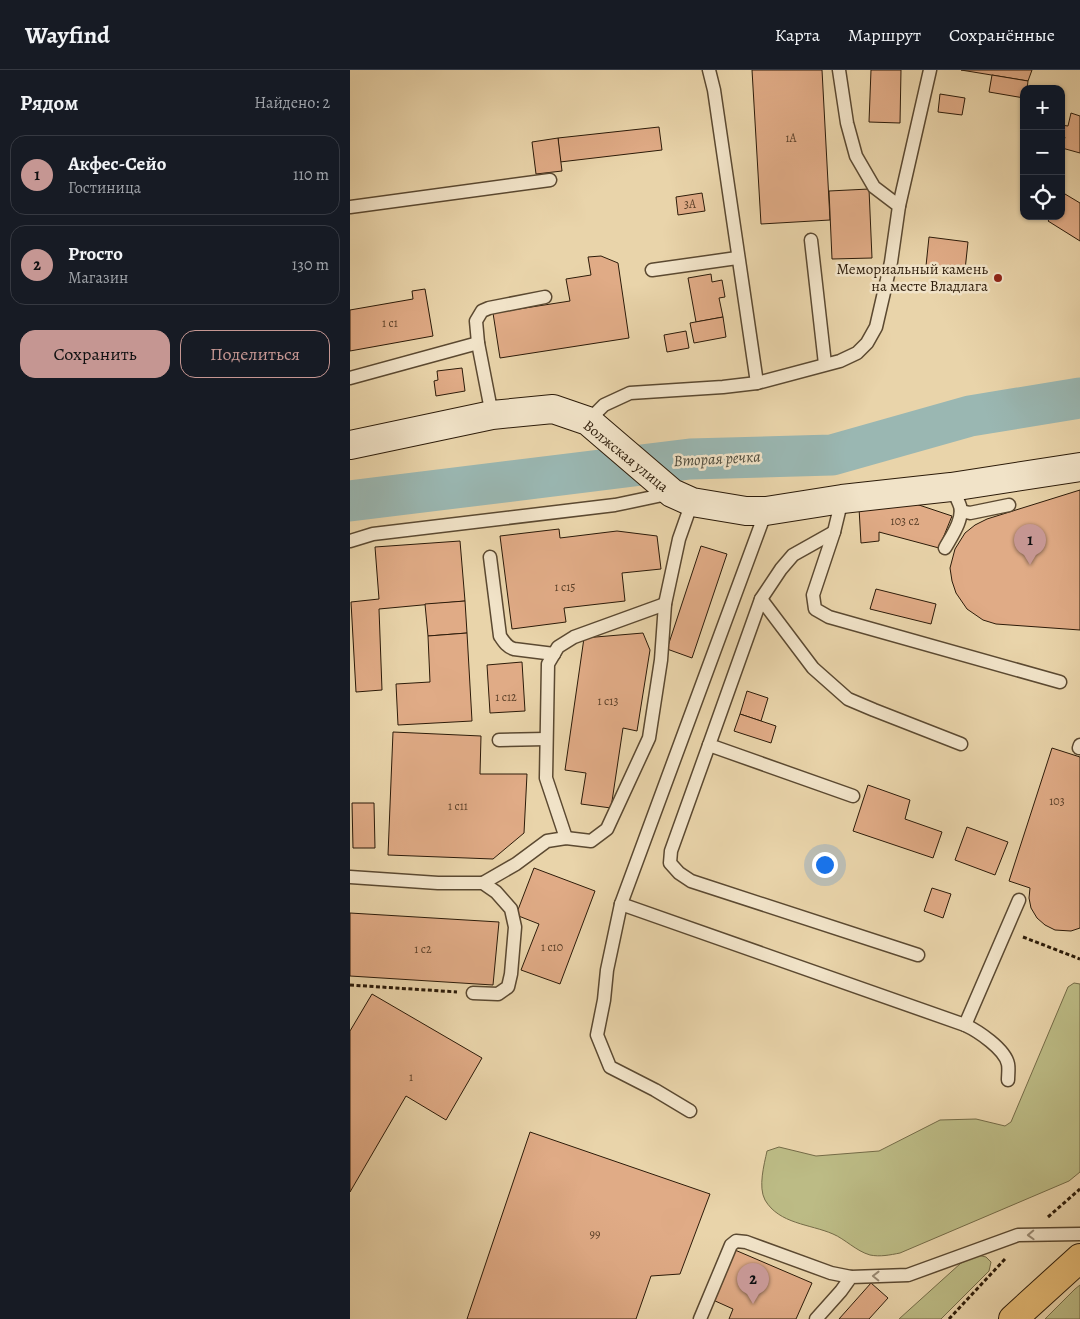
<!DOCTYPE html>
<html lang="ru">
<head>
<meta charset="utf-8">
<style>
  body { margin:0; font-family:Alegreya,serif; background:#242831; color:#f1f3f6 }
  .controls { position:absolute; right:15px; top:15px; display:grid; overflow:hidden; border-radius:10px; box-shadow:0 1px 4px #0004 }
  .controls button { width:45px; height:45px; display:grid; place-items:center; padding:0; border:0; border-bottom:1px solid #363941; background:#171b24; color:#f1f3f6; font:25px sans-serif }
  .you { position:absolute; left:474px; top:794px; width:18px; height:18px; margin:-12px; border:4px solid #fff; border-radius:50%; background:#1a73e8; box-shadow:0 0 0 8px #1a73e833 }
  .badge { display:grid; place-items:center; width:32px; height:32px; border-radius:50%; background:#c59692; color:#111; font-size:16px; font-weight:700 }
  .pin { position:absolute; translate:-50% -41px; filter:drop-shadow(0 1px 2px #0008) }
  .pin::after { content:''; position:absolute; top:26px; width:18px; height:15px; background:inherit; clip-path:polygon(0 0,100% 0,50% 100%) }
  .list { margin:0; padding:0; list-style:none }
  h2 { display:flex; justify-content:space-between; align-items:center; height:65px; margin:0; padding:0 20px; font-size:21px }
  h2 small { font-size:16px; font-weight:400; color:#9ea1a6 }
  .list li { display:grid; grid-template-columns:32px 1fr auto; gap:15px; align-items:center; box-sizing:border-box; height:80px; margin:0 10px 10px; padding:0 10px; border:1px solid #363941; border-radius:15px }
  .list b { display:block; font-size:19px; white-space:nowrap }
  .list p { margin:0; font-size:16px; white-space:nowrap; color:#9ea1a6 }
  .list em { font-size:16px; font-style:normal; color:#9ea1a6 }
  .actions { display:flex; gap:10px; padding:15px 20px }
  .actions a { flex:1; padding:11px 0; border:1px solid #c59692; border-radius:15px; text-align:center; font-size:18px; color:#c59692 }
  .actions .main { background:#c59692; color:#111 }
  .icon { flex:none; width:28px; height:28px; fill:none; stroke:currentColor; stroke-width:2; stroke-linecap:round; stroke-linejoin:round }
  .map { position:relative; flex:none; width:730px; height:1249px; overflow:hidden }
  header { display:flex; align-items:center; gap:30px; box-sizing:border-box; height:70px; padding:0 25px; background:#171b24; border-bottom:1px solid #363941 }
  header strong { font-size:24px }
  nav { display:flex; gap:28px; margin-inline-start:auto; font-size:18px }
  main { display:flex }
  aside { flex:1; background:#171b24 }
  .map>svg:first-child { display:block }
  .green { fill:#bcbb85; stroke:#746b47 }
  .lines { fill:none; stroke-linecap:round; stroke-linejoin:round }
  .river { stroke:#9ab7b2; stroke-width:41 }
  .building { fill:#e0ab86; stroke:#2c1b09 }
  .lane-casing { stroke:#5b4931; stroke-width:15 }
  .secondary-casing { stroke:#2c1b09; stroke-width:30 }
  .highway-casing { stroke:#2c1b09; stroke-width:30 }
  .path { stroke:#2c1b09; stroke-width:3; stroke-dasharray:4 2.5; stroke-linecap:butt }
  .lane { stroke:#f1e3c8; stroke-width:12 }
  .secondary { stroke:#f1e3c8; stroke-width:28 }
  .highway { stroke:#e4ba75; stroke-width:28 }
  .oneway { stroke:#988972 }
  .poi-dot { fill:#8f2418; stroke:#f1e3c8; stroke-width:2 }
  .labels { text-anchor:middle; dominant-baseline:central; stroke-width:5; stroke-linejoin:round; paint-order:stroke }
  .number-label { font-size:12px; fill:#593f28 }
  .poi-label { font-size:15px; fill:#2c1b09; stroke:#f1e3c8; text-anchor:end }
  .street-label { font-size:15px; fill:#2c1b09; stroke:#f1e3c8 }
  .water-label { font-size:16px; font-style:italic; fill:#4d4a3c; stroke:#f1e3c8 }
</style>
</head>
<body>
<header>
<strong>Wayfind</strong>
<nav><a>Карта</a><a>Маршрут</a><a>Сохранённые</a></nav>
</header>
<main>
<aside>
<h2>Рядом<small>Найдено: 2</small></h2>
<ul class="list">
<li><span class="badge">1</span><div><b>Акфес-Сейо</b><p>Гостиница</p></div><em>110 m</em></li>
<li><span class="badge">2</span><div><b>Proсто</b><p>Магазин</p></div><em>130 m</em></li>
</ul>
<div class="actions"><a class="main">Сохранить</a><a>Поделиться</a></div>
</aside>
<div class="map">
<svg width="730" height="1249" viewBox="0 0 730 1249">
  <rect width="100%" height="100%" fill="#e9d4aa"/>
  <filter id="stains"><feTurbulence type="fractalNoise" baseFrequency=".004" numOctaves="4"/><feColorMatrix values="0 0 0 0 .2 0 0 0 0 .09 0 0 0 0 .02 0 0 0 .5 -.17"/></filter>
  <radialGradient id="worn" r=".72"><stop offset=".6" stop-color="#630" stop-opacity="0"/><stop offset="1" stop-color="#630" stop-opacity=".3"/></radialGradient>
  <g class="green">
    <path d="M 724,913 L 730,914 L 730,1102 L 719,1111 L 550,1183 C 540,1185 530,1187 520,1185 C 506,1181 495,1169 483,1164 C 460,1154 429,1154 415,1130 C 408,1117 414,1095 417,1081 L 429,1077 L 466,1086 L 529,1081 L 590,1050 L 626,1049 L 655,1056 L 661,1052 L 718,917 Z"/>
    <path d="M 628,1185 L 636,1187 L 641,1192 L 639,1201 L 591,1249 L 549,1249 L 611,1193 Z"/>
    <path d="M 730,1215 L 730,1249 L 695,1249 L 725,1219 Z"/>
  </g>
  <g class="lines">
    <path class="river" d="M 0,431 L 340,389 L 482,385 L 620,346 L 730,328"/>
  </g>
  <g class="building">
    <path d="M 402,0 L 472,0 L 480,150 L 411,154 Z"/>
    <path d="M 521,0 L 551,0 L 550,53 L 519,52 Z"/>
    <path d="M 611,0 L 682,0 L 678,11 Z"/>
    <path d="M 642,5 L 678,11 L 677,19 L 674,19 L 674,28 L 639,22 Z"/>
    <path d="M 590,24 L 615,28 L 612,45 L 588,42 Z"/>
    <path d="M 721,43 L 730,46 L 730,83 L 712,78 L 715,67 L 711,65 L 711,55 L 718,56 Z"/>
    <path d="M 309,57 L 312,80 L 210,92 L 208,68 Z"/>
    <path d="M 208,68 L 212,101 L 186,104 L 182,72 Z"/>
    <path d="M 519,119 L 522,188 L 482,189 L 479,121 Z"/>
    <path d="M 352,123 L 355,141 L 328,145 L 326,127 Z"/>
    <path d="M 715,124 L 730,133 L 730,171 L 698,151 L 702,146 L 711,146 L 711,131 Z"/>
    <path d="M 579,167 L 618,172 L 615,200 L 576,196 Z"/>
    <path d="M 251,186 L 268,193 L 279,268 L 150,288 L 143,243 L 220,231 L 216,209 L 241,205 L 238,187 Z"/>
    <path d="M 361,204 L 362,212 L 372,210 L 375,227 L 369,228 L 373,247 L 346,252 L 338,208 Z"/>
    <path d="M 75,219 L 83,266 L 0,281 L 0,240 L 63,229 L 62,221 Z"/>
    <path d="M 373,247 L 376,267 L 344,273 L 340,253 Z"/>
    <path d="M 336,261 L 339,278 L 317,282 L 314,265 Z"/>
    <path d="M 112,298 L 115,321 L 86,326 L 84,311 L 88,310 L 87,301 Z"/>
    <path d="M 730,420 L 730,560 L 646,554 L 633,550 L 617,539 L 606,523 L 602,511 L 600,498 L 605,479 L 615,463 L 625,455 L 637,449 Z"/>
    <path d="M 563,433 L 602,446 L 589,478 L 529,462 L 529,471 L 511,473 L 509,438 Z"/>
    <path d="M 209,459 L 210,468 L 267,461 L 307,466 L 311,499 L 272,503 L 275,531 L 214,538 L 216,552 L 162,559 L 150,466 Z"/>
    <path d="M 110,471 L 115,531 L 29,539 L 32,620 L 6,622 L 1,532 L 29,529 L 25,477 Z"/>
    <path d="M 351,476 L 377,484 L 342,588 L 317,579 Z"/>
    <path d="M 526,519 L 586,534 L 581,554 L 520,539 Z"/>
    <path d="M 115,531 L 117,563 L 78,566 L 75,534 Z"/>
    <path d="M 117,563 L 122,651 L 48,655 L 46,614 L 80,612 L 78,566 Z"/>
    <path d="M 293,563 L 300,580 L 287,661 L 273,658 L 261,738 L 231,734 L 236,703 L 215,700 L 234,568 Z"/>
    <path d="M 172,592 L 175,641 L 140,643 L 137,595 Z"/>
    <path d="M 397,621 L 418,628 L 411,651 L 390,644 Z"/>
    <path d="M 390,644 L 426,656 L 421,673 L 384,661 Z"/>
    <path d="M 43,662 L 131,666 L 130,704 L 177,704 L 174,763 L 143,789 L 38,785 Z"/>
    <path d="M 702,678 L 730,687 L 730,858 L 721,861 L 705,860 L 695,855 L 687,848 L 681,838 L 679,828 L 680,818 L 659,811 Z"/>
    <path d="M 518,715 L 560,730 L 555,749 L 592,762 L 583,788 L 503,761 Z"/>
    <path d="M 2,733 L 24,733 L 25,778 L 3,778 Z"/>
    <path d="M 617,757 L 658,772 L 645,805 L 605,790 Z"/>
    <path d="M 184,798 L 245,821 L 210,914 L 171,900 L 189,854 L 166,845 Z"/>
    <path d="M 582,818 L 601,824 L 593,848 L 574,841 Z"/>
    <path d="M 0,843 L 149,852 L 143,915 L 0,906 Z"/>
    <path d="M 22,924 L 132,988 L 96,1050 L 56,1026 L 0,1122 L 0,961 Z"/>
    <path d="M 180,1062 L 360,1124 L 330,1204 L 301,1206 L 286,1249 L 117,1249 Z"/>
    <path d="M 385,1180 L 462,1213 L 446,1249 L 379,1249 L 383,1239 L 363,1230 Z"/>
    <path d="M 521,1213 L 538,1228 L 519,1249 L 489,1249 Z"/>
  </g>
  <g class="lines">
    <g class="lane-casing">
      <g id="lane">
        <path d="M 359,0 L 364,20 L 407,313"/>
        <path d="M 549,136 L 580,0"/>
        <path d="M 0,137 L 200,110"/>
        <path d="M 461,170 L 475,294"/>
        <path d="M 302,200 L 387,188"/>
        <path d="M 0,308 L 128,273"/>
        <path d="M 142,345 L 128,273 L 126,251 L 132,241 L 139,238 L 195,227"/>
        <path d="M 238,351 L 254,335 L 280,323 L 373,317 L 407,313 L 490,291 L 507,283 L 517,273 L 526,257 L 541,192 L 549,136 L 524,117 L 506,86 L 497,53 L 489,0"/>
        <path d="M 492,429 L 484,462 L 463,525 L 465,539 L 479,547 L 710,612"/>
        <path d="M 416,441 L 271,834 L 615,955 L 669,830"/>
        <path d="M 611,441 L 620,443 L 659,435"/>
        <path d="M 484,462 L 443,485 L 431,499 L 411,529 L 359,675 L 503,726"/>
        <path d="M 0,471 L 23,464 L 265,435 L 322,423"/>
        <path d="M 595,478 C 601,467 614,449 610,436 C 608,430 604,423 601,417"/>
        <path d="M 140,487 L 150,566 C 154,572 157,577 164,579 L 204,584"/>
        <path d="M 411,529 L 463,598 L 498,629 L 524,640 L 611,674"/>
        <path d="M 149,670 L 196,669"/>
        <path d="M 359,675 L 321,781 L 320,793 L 329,803 L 341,811 L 568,885"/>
        <path d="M 729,678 L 730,675"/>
        <path d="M 216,768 L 196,708 L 198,594 L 208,577 L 224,567 L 315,534"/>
        <path d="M 0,807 L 88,813 L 133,813 L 146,822 L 161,839 L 165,857 L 161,904 L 158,917 L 148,924 L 123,923"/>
        <path d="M 133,813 L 166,794 L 197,771 L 216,768 L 241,771 L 257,759 L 299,668 L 311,590 L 315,534 L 329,469 L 342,432"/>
        <path d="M 271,834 L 257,900 L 254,930 L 247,965 L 260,997 L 305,1020 L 340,1041"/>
        <path d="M 615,955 C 628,961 655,979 658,994 C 659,999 658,1005 658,1010"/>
        <path d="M 350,1249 L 381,1175 L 386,1171 L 396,1172 L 481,1203 L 501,1207"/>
        <path d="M 466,1249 L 491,1221 L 501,1207 L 558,1205 L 668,1165 L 730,1164"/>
      </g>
    </g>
    <g class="secondary-casing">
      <path id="secondary" d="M 0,375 L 142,345 L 203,339 L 238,351 L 322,423 L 342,432 L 396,441 L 416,441 L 492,429 L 601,417 L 730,397"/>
    </g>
    <g class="highway-casing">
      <path id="highway" d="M 663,1249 L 730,1188"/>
    </g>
    <g class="path">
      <path d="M 673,867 L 730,889"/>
      <path d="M 0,915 L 107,922"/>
      <path d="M 698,1147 L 730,1119"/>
      <path d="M 599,1249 L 655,1189"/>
    </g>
    <use href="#lane" class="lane"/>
    <use href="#secondary" class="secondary"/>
    <use href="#highway" class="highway"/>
  </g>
  <defs><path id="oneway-chevron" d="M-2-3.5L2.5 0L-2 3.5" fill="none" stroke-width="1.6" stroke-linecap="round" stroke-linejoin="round" transform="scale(1.25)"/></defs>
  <g class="oneway">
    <use href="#oneway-chevron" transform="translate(681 1165) rotate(178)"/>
    <use href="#oneway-chevron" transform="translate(526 1206) rotate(-179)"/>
  </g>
  <circle class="poi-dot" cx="648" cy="208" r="5"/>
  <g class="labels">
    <g class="number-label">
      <text x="441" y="68">1А</text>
      <text x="340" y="134">3А</text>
      <text x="40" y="253">1 с1</text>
      <text x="555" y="451">103 с2</text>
      <text x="215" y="517">1 с15</text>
      <text x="156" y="627">1 с12</text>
      <text x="258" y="631">1 с13</text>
      <text x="707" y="731">103</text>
      <text x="108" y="736">1 с11</text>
      <text x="202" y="877">1 с10</text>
      <text x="73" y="879">1 с2</text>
      <text x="61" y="1007">1</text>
      <text x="245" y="1164">99</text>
    </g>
    <g class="poi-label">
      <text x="638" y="199">Мемориальный камень<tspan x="638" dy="17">на месте Владлага</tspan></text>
    </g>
    <g class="street-label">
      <text transform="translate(276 386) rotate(39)">Волжская улица</text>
    </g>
    <g class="water-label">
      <text transform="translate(367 389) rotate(-3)">Вторая речка</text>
    </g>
  </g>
  <rect width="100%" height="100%" filter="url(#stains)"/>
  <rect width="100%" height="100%" fill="url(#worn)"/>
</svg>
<div class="controls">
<button>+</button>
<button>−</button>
<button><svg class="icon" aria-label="locate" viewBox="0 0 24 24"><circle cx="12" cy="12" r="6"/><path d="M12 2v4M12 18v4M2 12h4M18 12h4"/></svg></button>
</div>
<div class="you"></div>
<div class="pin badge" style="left:680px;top:495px">1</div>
<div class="pin badge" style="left:403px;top:1234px">2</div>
</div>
</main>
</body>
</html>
